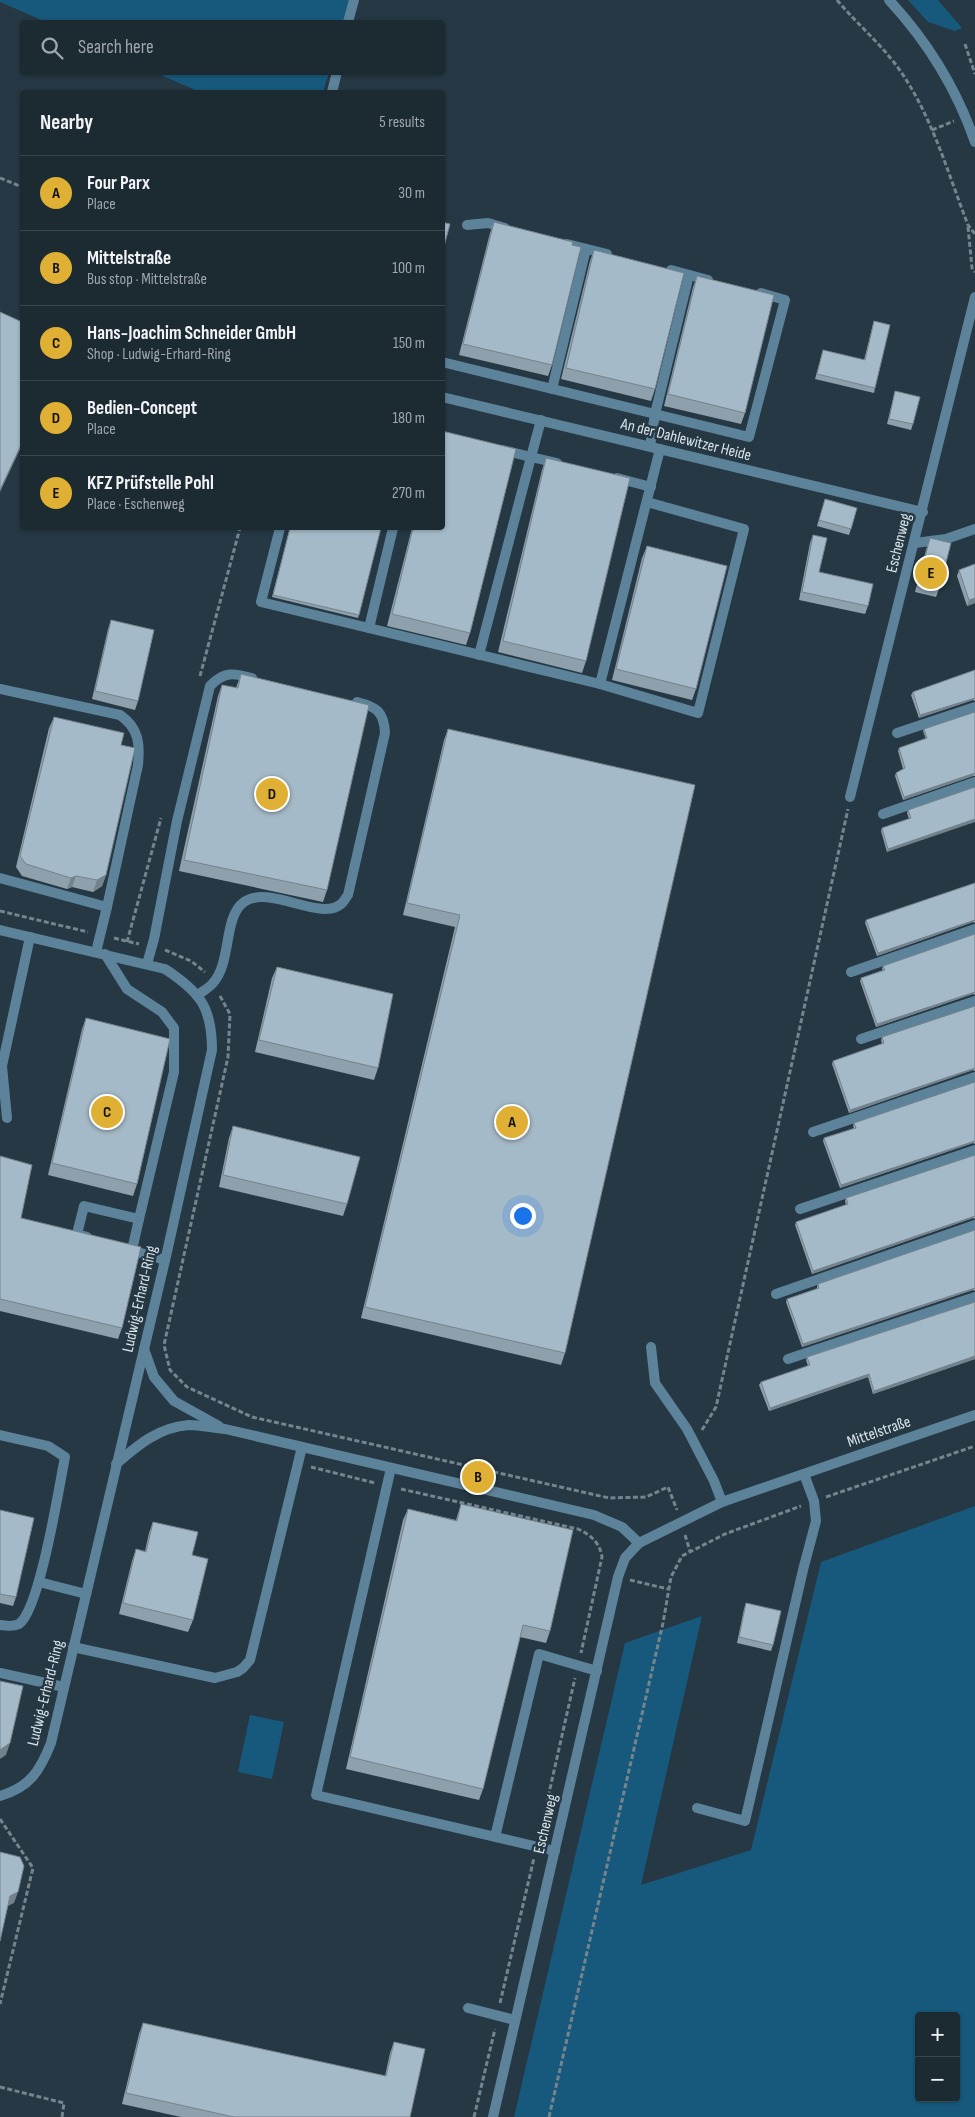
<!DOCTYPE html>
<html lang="en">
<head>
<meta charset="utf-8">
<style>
  body { margin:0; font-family:"Sofia Sans Condensed",sans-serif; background:#25323a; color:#f1f3f6 }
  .controls { position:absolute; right:15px; bottom:15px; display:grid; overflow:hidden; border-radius:5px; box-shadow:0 1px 4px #0004 }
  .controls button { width:45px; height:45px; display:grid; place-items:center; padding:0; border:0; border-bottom:1px solid #3a464d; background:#1c2a32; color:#f1f3f6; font:25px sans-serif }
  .you { position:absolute; left:522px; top:1215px; width:18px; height:18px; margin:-12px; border:4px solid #fff; border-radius:50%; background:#1a73e8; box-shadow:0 0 0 8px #1a73e833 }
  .badge { display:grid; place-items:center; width:32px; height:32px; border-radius:50%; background:#dfb034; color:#111; font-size:16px; font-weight:700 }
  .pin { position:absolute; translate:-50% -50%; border:2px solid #fff; box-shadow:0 1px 5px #0006 }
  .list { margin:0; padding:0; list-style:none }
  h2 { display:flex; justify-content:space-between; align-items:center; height:65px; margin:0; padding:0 20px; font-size:21px }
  h2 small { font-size:16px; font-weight:400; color:#a0a7ac }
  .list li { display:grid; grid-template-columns:32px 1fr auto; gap:15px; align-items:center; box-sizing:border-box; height:75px; padding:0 20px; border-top:1px solid #3a464d }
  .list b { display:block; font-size:19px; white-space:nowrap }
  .list p { margin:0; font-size:16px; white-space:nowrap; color:#a0a7ac }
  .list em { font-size:16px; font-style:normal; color:#a0a7ac }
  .icon { flex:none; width:28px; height:28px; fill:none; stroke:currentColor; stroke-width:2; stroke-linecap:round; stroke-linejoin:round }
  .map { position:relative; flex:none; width:975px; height:2117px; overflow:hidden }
  .search { position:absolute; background:#1c2a32; box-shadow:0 1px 4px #0004; left:20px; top:20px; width:425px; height:55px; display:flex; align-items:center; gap:12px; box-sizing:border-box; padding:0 18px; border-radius:5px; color:#a0a7ac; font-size:19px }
  .panel { position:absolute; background:#1c2a32; box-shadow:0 1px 4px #0004; left:20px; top:90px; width:425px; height:440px; border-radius:5px }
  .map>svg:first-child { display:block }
  .green { fill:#17597c; fill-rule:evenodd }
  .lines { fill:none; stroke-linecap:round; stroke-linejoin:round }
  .path { stroke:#75848d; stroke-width:3; stroke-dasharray:5 2.5; stroke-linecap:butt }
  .service { stroke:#5d839b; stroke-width:10 }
  .minor { stroke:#5d839b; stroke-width:10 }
  .wall { fill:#8ea0ac }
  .shaded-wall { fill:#74828c }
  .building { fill:#a5bac8; stroke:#74828c }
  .labels { text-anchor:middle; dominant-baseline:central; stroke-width:5; stroke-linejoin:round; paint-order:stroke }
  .street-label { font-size:16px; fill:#d9e4eb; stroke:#263843 }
</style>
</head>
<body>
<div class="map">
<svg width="975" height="2117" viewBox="0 0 975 2117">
  <rect width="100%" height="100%" fill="#263843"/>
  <g class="green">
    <path d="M 0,0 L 351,0 L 344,22 L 46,22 L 0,2 Z"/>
    <path d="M 908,0 L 938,0 L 962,28 L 955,31 L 928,22 Z"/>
    <path d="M 156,73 L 329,72 L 329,73 L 323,92 L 200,92 Z"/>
    <path d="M 975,1506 L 975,2117 L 514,2117 L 625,1643 L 702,1616 L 641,1885 L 751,1850 L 821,1562 ZM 919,2016 L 956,2016 L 956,2098 L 919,2098 Z"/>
    <path d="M 250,1715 L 284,1722 L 272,1779 L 238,1772 Z"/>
  </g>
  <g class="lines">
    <g class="path">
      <path d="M 837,0 C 856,23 878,41 896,65 C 931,112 947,171 968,225 L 975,234"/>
      <path d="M 965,44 L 975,74"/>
      <path d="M 932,130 L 954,121"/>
      <path d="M 0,178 L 22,187"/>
      <path d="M 968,227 L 972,268 L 975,272"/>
      <path d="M 200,676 L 240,528"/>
      <path d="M 0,911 L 88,932"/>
      <path d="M 114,938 L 139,944"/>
      <path d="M 127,942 L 161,818"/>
      <path d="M 165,950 L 191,961 L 205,972"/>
      <path d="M 220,996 L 230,1014 L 228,1057 L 164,1345 L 170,1370 L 187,1387 L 252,1417 L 609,1498 L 646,1497 L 668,1487 L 677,1510"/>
      <path d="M 702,1430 L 716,1407 L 848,809"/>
      <path d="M 311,1467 L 375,1483"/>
      <path d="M 401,1489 L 578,1529 C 591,1535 600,1543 602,1557 L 581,1653"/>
      <path d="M 826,1497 L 975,1446"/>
      <path d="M 685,1535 L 690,1551"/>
      <path d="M 630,1580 L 668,1589"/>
      <path d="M 0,1819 L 33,1868 L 0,2004"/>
      <path d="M 540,1833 L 575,1678"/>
      <path d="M 500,2003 L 534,1858"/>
      <path d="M 0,2087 L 64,2103 L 62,2117"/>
      <path d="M 474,2117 L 495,2029"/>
      <path d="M 549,2117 L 663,1623 L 671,1577 L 682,1556 L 725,1534 L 801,1506"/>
    </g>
    <g class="service">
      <path d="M 348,22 L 354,0"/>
      <path d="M 332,92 L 337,72"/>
      <path d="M 467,225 L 488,223 L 505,228"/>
      <path d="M 567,244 L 607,254"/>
      <path d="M 671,270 L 708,280"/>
      <path d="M 442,362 L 655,414 L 689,275"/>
      <path d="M 552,389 L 586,249"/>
      <path d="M 650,446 L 655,414 L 749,437 L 785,300 L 761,293"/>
      <path d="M 502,450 L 531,457 L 541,420"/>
      <path d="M 617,478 L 651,487"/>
      <path d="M 280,528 L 261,602 L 600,684 L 660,449"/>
      <path d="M 915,543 L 946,539 L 975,529"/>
      <path d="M 369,628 L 393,528"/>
      <path d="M 479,655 L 531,457 L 557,463"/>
      <path d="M 600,684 L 698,713 L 744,529 L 647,502"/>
      <path d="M 0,689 L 120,715 C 139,728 140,744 138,765 L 107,907"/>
      <path d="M 897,733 L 975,707"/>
      <path d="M 883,814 L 975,782"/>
      <path d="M 0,878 L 107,907 L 96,952"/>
      <path d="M 105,954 L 127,989 L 162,1012 L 174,1028 L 174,1072 L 139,1219"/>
      <path d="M 147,964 L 154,939 L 177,821 L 210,686 C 224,671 234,673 252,678"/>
      <path d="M 851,972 L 975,929"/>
      <path d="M 198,995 C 203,991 209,988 213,983 C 232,962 223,917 244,902 C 269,884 321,922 341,904 C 344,902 346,897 348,895 L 385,733 C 384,712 377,707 357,702"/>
      <path d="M 861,1039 L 975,1001"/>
      <path d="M 7,1118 L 2,1066 L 30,937"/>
      <path d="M 813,1132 L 975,1077"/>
      <path d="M 800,1209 L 975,1150"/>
      <path d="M 87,1237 L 77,1234 L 84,1206 L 139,1219 L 132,1250"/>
      <path d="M 127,1249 L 165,1260"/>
      <path d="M 776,1294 L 975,1225"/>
      <path d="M 651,1347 L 655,1383 L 687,1429 L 714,1481 L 722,1502"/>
      <path d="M 788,1359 L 975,1297"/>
      <path d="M 0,1435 L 48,1446 L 65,1457 C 59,1487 40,1609 19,1624 C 13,1627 6,1626 0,1625"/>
      <path d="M 391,1468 L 316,1795 L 555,1851"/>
      <path d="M 39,1582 L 86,1594"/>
      <path d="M 73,1647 L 215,1678 L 237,1672 L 243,1668 L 250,1660 L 302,1447"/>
      <path d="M 0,1673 L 64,1687"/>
      <path d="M 697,1808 L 745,1821 L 803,1570 L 816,1521 L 814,1501 L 804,1474"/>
      <path d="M 495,1837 L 539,1654 L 597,1671"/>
      <path d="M 468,2008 L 515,2020"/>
    </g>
    <g class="minor">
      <path d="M 889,0 C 928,42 956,87 975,142"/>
      <path d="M 442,397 L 923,512"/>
      <path d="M 850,797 L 975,297"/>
      <path d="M 0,930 L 165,969 C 200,992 212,1007 212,1050 L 167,1252 L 51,1743 C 40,1771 30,1787 0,1796"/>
      <path d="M 144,1349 L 154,1377 L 174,1401 L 219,1426"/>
      <path d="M 116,1464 C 138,1445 159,1427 189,1425 C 200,1425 213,1428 225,1429 L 594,1515 L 622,1527 L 639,1543"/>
      <path d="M 493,2117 L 618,1577 L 625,1558 L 639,1543 L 722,1502 L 975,1415"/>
    </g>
  </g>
  <g class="wall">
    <path d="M 494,222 L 552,365 L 548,376 L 459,355 L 490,233 Z"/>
    <path d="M 594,250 L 655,389 L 651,401 L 561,379 L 590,261 Z"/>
    <path d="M 697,276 L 745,413 L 741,424 L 664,406 L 693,287 Z"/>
    <path d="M 874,321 L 875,388 L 874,393 L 815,379 L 823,350 L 864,360 Z"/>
    <path d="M 895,391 L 913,424 L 911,430 L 887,424 Z"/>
    <path d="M 546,458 L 586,661 L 582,673 L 498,652 L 542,470 Z"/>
    <path d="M 825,499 L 851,529 L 849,535 L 817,526 Z"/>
    <path d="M 290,528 L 359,615 L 358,618 L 272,597 Z"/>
    <path d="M 412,528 L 442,528 L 470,633 L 466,645 L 387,626 Z"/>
    <path d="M 813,535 L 819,572 L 868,606 L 865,614 L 799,600 L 810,543 Z"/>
    <path d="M 930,538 L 940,586 L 936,597 L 915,592 L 926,550 Z"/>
    <path d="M 647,546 L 696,689 L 692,700 L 612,680 L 642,558 Z"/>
    <path d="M 975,564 L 975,603 L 967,606 L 957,576 L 959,570 Z"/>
    <path d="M 111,620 L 138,701 L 135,710 L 92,699 L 108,629 Z"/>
    <path d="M 975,670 L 975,701 L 973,700 L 919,718 L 911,695 L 913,692 Z"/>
    <path d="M 241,674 L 327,890 L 323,902 L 179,871 L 218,696 L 222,685 L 236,688 Z"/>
    <path d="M 975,712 L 975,776 L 973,776 L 903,800 L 895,776 L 896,773 L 903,769 L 898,751 L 899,748 L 926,739 L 923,731 L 924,729 Z"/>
    <path d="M 54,717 L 121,745 L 106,875 L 102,886 L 93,892 L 72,887 L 67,889 L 22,876 L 16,867 L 49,728 Z"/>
    <path d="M 448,729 L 565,1353 L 561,1365 L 361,1318 L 455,927 L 403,915 L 444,740 Z"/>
    <path d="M 975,787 L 887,852 L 881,831 L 882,828 L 909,819 L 907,813 L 908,810 Z"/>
    <path d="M 975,883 L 975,923 L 973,922 L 877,956 L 865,923 L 866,920 Z"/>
    <path d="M 975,934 L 975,995 L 973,994 L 876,1027 L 860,981 L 861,978 L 883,970 L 882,969 L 883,966 Z"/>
    <path d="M 277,967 L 378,1068 L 374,1080 L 255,1052 L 272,978 Z"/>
    <path d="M 975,1006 L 975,1071 L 973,1070 L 849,1113 L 832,1064 L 833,1061 L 882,1044 L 881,1040 L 882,1037 Z"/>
    <path d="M 86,1018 L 137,1184 L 133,1196 L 48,1175 L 82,1029 Z"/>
    <path d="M 975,1082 L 975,1144 L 973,1143 L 840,1188 L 823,1141 L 824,1138 L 854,1128 L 853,1126 L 854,1123 Z"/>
    <path d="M 233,1126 L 347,1204 L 343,1216 L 219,1187 L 229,1138 Z"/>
    <path d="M 975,1155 L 975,1219 L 973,1218 L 812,1274 L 795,1225 L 796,1222 L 846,1205 L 845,1201 L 846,1198 Z"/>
    <path d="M 0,1156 L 21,1218 L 122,1328 L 118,1339 L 0,1311 Z"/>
    <path d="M 975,1230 L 975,1291 L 973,1290 L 802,1347 L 786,1302 L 787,1299 L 817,1289 L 817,1287 L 818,1284 Z"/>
    <path d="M 975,1302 L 975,1359 L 873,1394 L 868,1377 L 769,1411 L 759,1385 L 761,1382 L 808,1366 L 806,1360 L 807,1357 Z"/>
    <path d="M 461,1504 L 550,1631 L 546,1643 L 520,1637 L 483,1789 L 479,1800 L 346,1769 L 403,1520 L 408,1509 L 456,1520 Z"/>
    <path d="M 0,1510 L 16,1597 L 13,1606 L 0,1603 Z"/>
    <path d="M 153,1522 L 192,1555 L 193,1620 L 188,1632 L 119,1614 L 132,1561 L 136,1549 L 145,1551 L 149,1533 Z"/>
    <path d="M 746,1603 L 773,1645 L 771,1651 L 737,1643 L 744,1609 Z"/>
    <path d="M 143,2023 L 385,2076 L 390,2053 L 394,2042 L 410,2117 L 181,2117 L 122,2104 L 139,2034 Z"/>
  </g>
  <g class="shaded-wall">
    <path d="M 22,443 L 22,445 L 0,492 L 0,490 Z"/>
    <path d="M 975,598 L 975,603 L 967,606 L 969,600 Z"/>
    <path d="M 974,697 L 973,700 L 919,718 L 920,715 Z"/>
    <path d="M 974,773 L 973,776 L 903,800 L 904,797 Z"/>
    <path d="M 975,819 L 975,822 L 887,852 L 888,849 Z"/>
    <path d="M 106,875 L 102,886 L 93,892 L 97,880 Z"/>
    <path d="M 76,876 L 72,887 L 67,889 L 71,878 Z"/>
    <path d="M 974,920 L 973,922 L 877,956 L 878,953 Z"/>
    <path d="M 974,992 L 973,994 L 876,1027 L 877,1024 Z"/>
    <path d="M 974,1068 L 973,1070 L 849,1113 L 850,1110 Z"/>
    <path d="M 974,1141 L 973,1143 L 840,1188 L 841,1185 Z"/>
    <path d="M 974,1216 L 973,1218 L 812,1274 L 813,1271 Z"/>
    <path d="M 974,1288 L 973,1290 L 802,1347 L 803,1344 Z"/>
    <path d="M 975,1356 L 975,1359 L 873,1394 L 874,1391 Z"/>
    <path d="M 869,1374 L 868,1377 L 769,1411 L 770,1408 Z"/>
    <path d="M 10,1743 L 6,1755 L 0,1759 L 0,1750 Z"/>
    <path d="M 18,1892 L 14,1903 L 6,1907 L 10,1896 Z"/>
  </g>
  <g class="building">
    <path d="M 442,222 L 450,224 L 442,254 Z"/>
    <path d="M 494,222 L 573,242 L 572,245 L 581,247 L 552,365 L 463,344 Z"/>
    <path d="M 594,250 L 684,273 L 655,389 L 566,368 Z"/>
    <path d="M 697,276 L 774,295 L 745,413 L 668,394 Z"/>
    <path d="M 0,312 L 22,322 L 22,443 L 0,490 Z"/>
    <path d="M 874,321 L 890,325 L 875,388 L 817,374 L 823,350 L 865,360 Z"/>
    <path d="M 895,391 L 920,397 L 913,424 L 889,419 Z"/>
    <path d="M 442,431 L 516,449 L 470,633 L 392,614 L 413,528 L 442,528 Z"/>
    <path d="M 546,458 L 630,478 L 586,661 L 503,641 Z"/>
    <path d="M 825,499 L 857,508 L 851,529 L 819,520 Z"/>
    <path d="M 290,528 L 381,528 L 359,615 L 273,595 Z"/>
    <path d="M 813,535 L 827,538 L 819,572 L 873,584 L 868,606 L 802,592 Z"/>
    <path d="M 930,538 L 951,543 L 940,586 L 919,580 Z"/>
    <path d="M 647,546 L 727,566 L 696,689 L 616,669 Z"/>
    <path d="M 975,564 L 975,598 L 969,600 L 959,570 Z"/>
    <path d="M 111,620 L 154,630 L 138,701 L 95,691 Z"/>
    <path d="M 975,670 L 975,698 L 920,715 L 913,692 Z"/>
    <path d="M 241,674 L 369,705 L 327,890 L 184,860 L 222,685 L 238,688 Z"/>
    <path d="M 975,712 L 975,773 L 904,797 L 896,773 L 905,768 L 899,748 L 927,738 L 924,729 Z"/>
    <path d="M 54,717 L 124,733 L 121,745 L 135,748 L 106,875 L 97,880 L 76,876 L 71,878 L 26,864 L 20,856 Z"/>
    <path d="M 448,729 L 695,785 L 565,1353 L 365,1307 L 460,915 L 407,903 Z"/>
    <path d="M 975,787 L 975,819 L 888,849 L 882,828 L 911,818 L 908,810 Z"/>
    <path d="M 975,883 L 975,920 L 878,953 L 866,920 Z"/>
    <path d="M 975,934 L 975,992 L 877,1024 L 861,978 L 885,970 L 883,966 Z"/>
    <path d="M 277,967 L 393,994 L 378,1068 L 259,1040 Z"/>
    <path d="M 975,1006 L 975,1068 L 850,1110 L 833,1061 L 884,1043 L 882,1037 Z"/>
    <path d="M 86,1018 L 170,1039 L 137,1184 L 52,1163 Z"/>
    <path d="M 975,1082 L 975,1141 L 841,1185 L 824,1138 L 856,1128 L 854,1123 Z"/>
    <path d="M 233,1126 L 360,1157 L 347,1204 L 223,1175 Z"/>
    <path d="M 975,1155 L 975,1216 L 813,1271 L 796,1222 L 848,1204 L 846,1198 Z"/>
    <path d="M 0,1156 L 32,1165 L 21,1218 L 141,1247 L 122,1328 L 0,1299 Z"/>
    <path d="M 975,1230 L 975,1288 L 803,1344 L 787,1299 L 819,1288 L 818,1284 Z"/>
    <path d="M 975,1302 L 975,1356 L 874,1391 L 869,1374 L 770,1408 L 761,1382 L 810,1365 L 807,1357 Z"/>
    <path d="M 461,1504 L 573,1530 L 550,1631 L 523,1625 L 483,1789 L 350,1757 L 408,1509 L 457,1521 Z"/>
    <path d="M 0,1510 L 34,1518 L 16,1597 L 0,1594 Z"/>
    <path d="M 153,1522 L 198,1532 L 192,1555 L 208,1559 L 193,1620 L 123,1603 L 136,1549 L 146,1552 Z"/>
    <path d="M 746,1603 L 781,1611 L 773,1645 L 739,1637 Z"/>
    <path d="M 0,1681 L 23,1686 L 10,1743 L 0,1750 Z"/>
    <path d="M 0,1852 L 20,1857 L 24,1866 L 18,1892 L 10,1896 L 0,1941 Z"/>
    <path d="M 143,2023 L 386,2076 L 394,2042 L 425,2049 L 410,2117 L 234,2117 L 126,2093 Z"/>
  </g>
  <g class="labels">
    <g class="street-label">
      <text transform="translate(686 440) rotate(14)">An der Dahlewitzer Heide</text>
      <text transform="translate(899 543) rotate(-76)">Eschenweg</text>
      <text transform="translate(140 1299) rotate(-77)">Ludwig-Erhard-Ring</text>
      <text transform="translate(879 1432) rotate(-19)">Mittelstraße</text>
      <text transform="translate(46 1693) rotate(-76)">Ludwig-Erhard-Ring</text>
      <text transform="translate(546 1824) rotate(-77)">Eschenweg</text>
    </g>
  </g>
</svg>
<div class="controls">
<button>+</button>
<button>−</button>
</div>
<div class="you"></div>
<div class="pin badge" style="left:512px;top:1122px">A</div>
<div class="pin badge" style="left:478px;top:1477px">B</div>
<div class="pin badge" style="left:107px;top:1112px">C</div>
<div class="pin badge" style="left:272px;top:794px">D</div>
<div class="pin badge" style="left:931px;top:573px">E</div>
<div class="search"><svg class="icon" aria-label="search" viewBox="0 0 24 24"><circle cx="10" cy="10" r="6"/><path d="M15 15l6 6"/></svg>Search here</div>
<section class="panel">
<h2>Nearby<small>5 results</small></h2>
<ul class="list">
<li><span class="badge">A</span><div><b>Four Parx</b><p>Place</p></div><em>30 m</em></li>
<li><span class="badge">B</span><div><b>Mittelstraße</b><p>Bus stop · Mittelstraße</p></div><em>100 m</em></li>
<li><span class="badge">C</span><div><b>Hans-Joachim Schneider GmbH</b><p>Shop · Ludwig-Erhard-Ring</p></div><em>150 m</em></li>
<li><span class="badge">D</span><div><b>Bedien-Concept</b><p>Place</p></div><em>180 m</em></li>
<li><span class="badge">E</span><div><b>KFZ Prüfstelle Pohl</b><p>Place · Eschenweg</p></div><em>270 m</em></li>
</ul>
</section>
</div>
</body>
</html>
